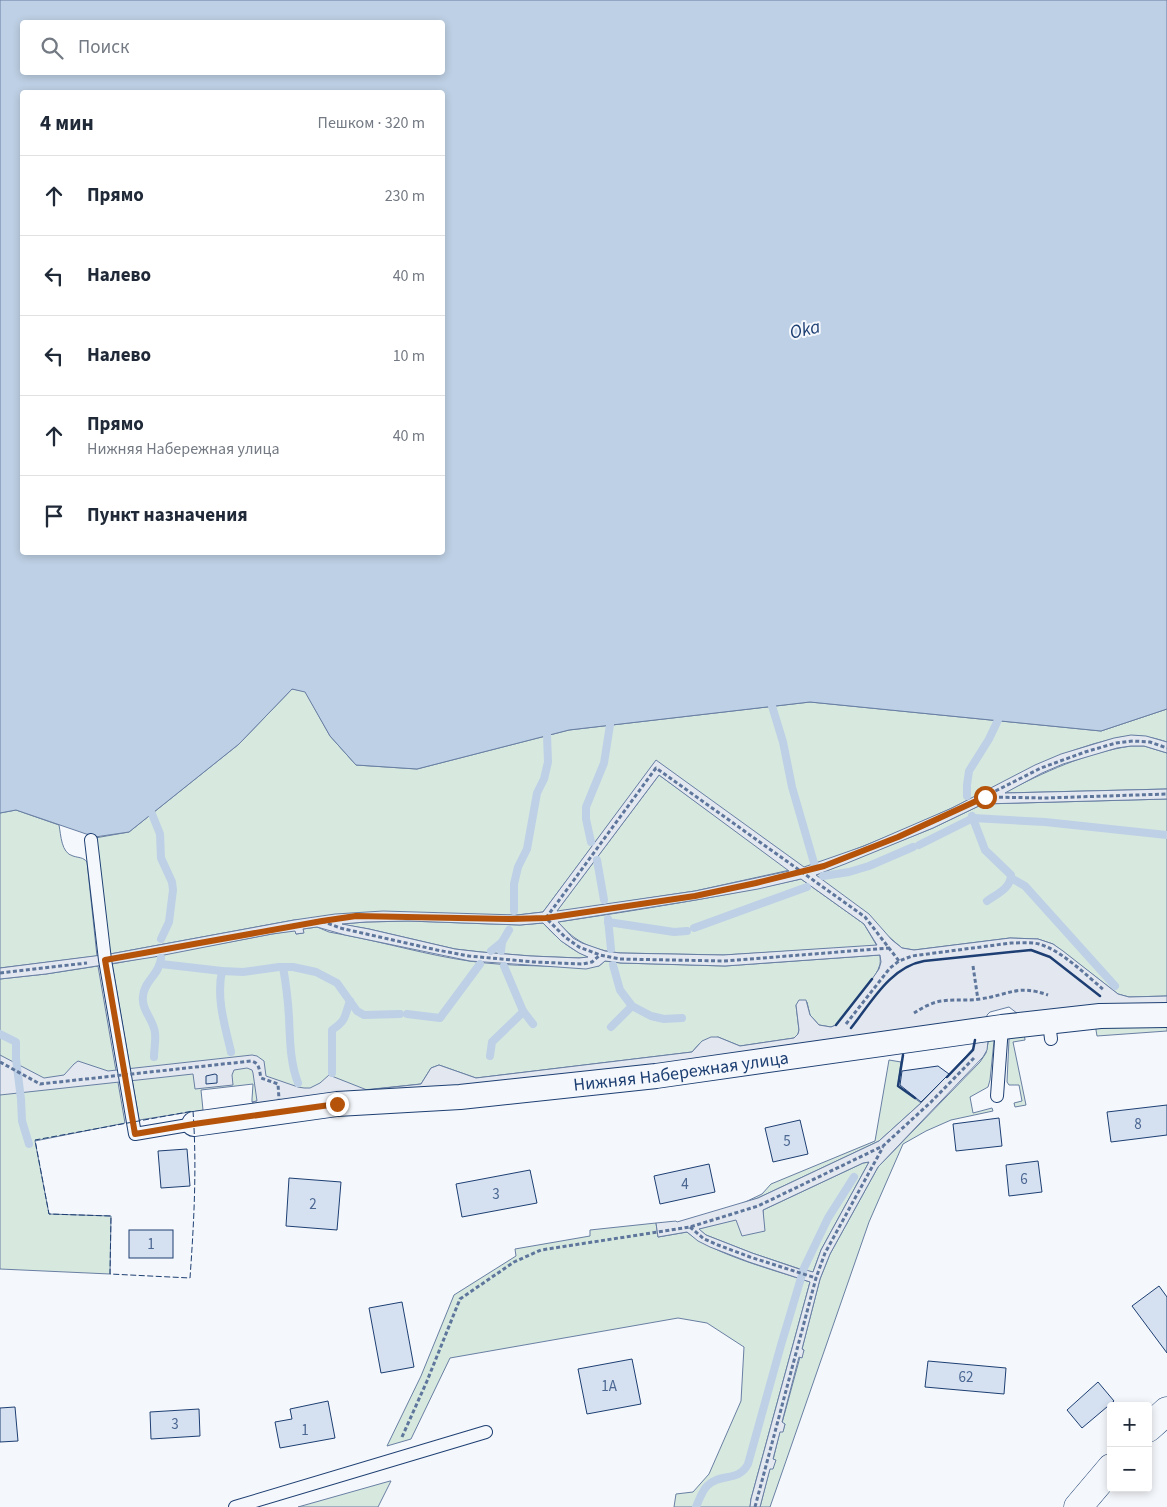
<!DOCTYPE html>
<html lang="ru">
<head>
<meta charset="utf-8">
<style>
  body { margin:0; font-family:"Source Sans 3",sans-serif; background:#f6f6f7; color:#1f2937 }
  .controls { position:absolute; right:15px; bottom:15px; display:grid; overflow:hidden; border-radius:5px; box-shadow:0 2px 8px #0003 }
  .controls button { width:45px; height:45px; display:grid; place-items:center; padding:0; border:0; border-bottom:1px solid #e0e1e3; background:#fff; color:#1f2937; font:25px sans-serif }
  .stop { position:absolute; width:15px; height:15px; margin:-11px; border:4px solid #b45309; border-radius:50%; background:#fff }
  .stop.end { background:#b45309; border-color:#fff; box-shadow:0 1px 5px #0008 }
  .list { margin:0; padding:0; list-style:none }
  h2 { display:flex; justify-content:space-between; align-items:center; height:65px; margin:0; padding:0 20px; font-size:21px }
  h2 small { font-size:16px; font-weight:400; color:#747a83 }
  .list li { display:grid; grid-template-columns:32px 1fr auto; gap:15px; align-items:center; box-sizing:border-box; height:80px; padding:0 20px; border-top:1px solid #e0e1e3 }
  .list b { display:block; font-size:19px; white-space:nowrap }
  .list p { margin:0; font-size:16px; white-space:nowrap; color:#747a83 }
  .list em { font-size:16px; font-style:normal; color:#747a83 }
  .icon { flex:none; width:28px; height:28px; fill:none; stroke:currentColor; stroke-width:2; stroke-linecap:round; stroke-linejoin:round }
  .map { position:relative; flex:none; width:1167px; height:1507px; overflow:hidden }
  .search { position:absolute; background:#fff; box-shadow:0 2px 8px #0003; left:20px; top:20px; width:425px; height:55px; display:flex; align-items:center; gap:12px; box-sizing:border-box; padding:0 18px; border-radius:5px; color:#747a83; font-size:19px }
  .panel { position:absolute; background:#fff; box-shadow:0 2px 8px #0003; left:20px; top:90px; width:425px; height:465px; border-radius:5px }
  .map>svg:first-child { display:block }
  .green { fill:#d7e8df; stroke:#687fa3 }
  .parking { fill:#e3e8f0; stroke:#687fa3; fill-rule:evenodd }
  .water { fill:#bed0e5; stroke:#687fa3; fill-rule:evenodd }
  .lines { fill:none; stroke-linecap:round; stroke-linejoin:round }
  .stream { stroke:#bed0e5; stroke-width:8 }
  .building { fill:#d5e0f0; stroke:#1d3f73 }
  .lane-casing { stroke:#1d3f73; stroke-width:14 }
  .street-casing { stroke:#1d3f73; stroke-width:26 }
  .secondary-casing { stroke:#1d3f73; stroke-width:29 }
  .path { stroke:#5e769c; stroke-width:3; stroke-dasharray:4 2.5; stroke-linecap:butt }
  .lane { stroke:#f4f7fb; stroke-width:12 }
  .street { stroke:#f4f7fb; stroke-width:24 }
  .secondary { stroke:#f4f7fb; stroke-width:28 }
  .path-bridge { stroke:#5e769c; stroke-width:3; stroke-dasharray:4 2.5; stroke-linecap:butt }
  .fence { stroke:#1d3f73; stroke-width:1; stroke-dasharray:6 2.5; stroke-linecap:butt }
  .wall { stroke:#1d3f73; stroke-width:2.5 }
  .route { stroke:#b45309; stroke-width:6 }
  .labels { text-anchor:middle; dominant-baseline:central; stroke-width:4; stroke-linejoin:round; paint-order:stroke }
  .number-label { font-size:15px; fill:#4b6792 }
  .street-label { font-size:18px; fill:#1d3f73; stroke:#f4f7fb }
  .water-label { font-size:19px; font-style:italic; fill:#1d3f73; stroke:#f4f7fb }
</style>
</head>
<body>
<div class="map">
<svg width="1167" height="1507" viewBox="0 0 1167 1507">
  <rect width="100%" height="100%" fill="#f4f7fb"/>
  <g class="green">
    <path d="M 292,689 L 305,691 L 330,736 L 356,765 L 417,769 L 569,730 L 810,702 L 1101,731 L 1167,709 L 1167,742 C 1155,738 1142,735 1130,736 C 1117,737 1105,741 1093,744 C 1042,759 1000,785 952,808 C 904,830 854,851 804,868 L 656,761 L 543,912 L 517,915 L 294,920 L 110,954 L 95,838 L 129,832 L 239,744 Z"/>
    <path d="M 1131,746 L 1144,746 L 1167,753 L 1167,789 L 1004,793 C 1044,772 1085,753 1131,746 Z"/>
    <path d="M 659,775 L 790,870 L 695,891 L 556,912 Z"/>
    <path d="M 1167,799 L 1167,996 L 1129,997 L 1118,994 L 1053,944 L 1038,939 L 1010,938 L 914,950 L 902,948 L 816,875 L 933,828 L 983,804 Z"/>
    <path d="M 16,810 L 59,825 C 61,835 61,853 73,856 C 79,858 83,857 87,862 L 97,956 L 0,968 L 0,813 Z"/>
    <path d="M 801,879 L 864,924 L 877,946 L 723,955 L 620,953 C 593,950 576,943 558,922 C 639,910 721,897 801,879 Z"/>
    <path d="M 408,921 L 520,925 L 543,923 C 557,938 570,950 589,957 L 579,958 L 531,956 L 481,952 L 455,949 L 369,929 L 340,924 L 366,922 Z"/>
    <path d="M 317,927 L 329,932 L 345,935 C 387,943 427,955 469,961 C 512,967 555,966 599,966 L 605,961 L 621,963 L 725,966 L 880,955 C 880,960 881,963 879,967 C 875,981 846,1012 836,1025 L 831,1027 L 819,1025 L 810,1015 L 807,1002 L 796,1005 L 799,1030 L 798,1034 L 794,1038 L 740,1046 L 718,1037 L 699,1044 L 692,1052 L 476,1078 L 439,1065 L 431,1068 L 421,1084 L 257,1101 L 252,1102 L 252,1099 L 253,1084 L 201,1090 L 203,1110 L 139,1120 L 112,964 L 272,934 L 296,930 L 296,934 L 303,933 L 303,929 Z"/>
    <path d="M 98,966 L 125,1123 L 35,1141 L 49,1214 L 111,1216 L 110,1274 L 0,1269 L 0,979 L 46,974 Z"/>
    <path d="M 1167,1021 L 1167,1031 L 1097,1036 L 1095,1024 Z"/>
    <path d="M 1024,1032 L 1025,1040 L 1013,1042 L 1026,1105 L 1015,1107 L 1014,1103 L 1022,1101 L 1019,1085 L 1009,1085 L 1007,1082 L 1009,1039 L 1011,1035 Z"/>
    <path d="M 989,1038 L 994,1039 L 994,1041 L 990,1080 L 988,1087 L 970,1097 L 973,1113 L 992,1108 L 993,1111 L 951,1120 L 926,1131 L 903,1144 L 869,1222 L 770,1507 L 760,1507 L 770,1468 L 775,1460 L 773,1460 L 780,1431 L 783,1431 L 785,1424 L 782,1423 L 800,1357 L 804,1350 L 802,1349 L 820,1279 L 830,1254 L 878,1167 L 980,1062 L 986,1053 Z"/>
    <path d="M 889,1060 L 901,1062 L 898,1086 L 921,1103 L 879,1141 L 758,1198 L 741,1204 L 762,1194 L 771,1184 L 875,1141 Z"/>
    <path d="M 869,1162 L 821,1250 L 813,1272 L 806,1271 L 752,1253 L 706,1235 L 698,1229 L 737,1219 L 764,1231 L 763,1210 L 863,1163 Z"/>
    <path d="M 656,1223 L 658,1237 L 687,1232 C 717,1256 772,1269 810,1282 L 751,1499 L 750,1507 L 674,1507 L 676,1494 L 693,1492 L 709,1474 L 741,1401 L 744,1347 L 707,1323 L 678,1318 L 450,1358 L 411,1439 L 387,1446 L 421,1376 L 454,1295 L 516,1256 L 515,1249 L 590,1236 L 590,1230 Z"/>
    <path d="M 391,1481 L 378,1507 L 298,1507 L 390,1481 Z"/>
  </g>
  <g class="parking">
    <path d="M 1131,735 L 1146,736 L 1167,742 L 1167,753 L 1144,746 L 1131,746 L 1117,748 L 1063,764 L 1042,773 L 1005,793 L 1167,789 L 1167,799 L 983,804 L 933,828 L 845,864 L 816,875 L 869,914 L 892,940 L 902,948 L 914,950 L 1010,938 L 1038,939 L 1053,944 L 1063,951 L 1118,994 L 1129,997 L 1167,996 L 1167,1006 L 1018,1014 L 1009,1007 L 990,1012 L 987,1015 L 987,1022 L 477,1088 L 257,1105 L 252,1102 L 257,1101 L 253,1073 L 252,1070 L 247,1068 L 234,1070 L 232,1075 L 233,1085 L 195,1089 L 193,1074 L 0,1095 L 0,1055 L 44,1078 L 64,1075 L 74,1064 L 78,1061 L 108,1071 L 252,1055 L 257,1056 L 264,1061 L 266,1076 L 298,1087 L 304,1088 L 310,1088 L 320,1083 L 329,1075 L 367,1090 L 421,1084 L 431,1068 L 439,1065 L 476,1078 L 692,1052 L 702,1041 L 711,1037 L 718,1037 L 740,1046 L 794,1038 L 798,1034 L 799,1030 L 796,1005 L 799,1000 L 806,1000 L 810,1015 L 819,1025 L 831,1027 L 836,1025 L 872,979 L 879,969 L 881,962 L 880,955 L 725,966 L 621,963 L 605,961 L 599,966 L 586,969 L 470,961 L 345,935 L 317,927 L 303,929 L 304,933 L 296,934 L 295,931 L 272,934 L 154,957 L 46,974 L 0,979 L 0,968 L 110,954 L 294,920 L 335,914 L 383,911 L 517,915 L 543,912 L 656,760 L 804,867 L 864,846 L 952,808 L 1035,765 L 1061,754 L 1114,738 ZM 659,775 L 789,871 L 695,891 L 557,911 ZM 801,879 L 864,924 L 877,945 L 723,955 L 620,953 L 605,951 L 582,943 L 573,938 L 558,922 L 696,900 L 758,889 ZM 408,921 L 520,925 L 543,923 L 561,941 L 579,953 L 588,957 L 579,958 L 531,956 L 481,952 L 455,949 L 369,929 L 342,924 L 366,922 Z"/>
    <path d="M 975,1040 L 988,1041 L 987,1050 L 983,1057 L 878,1167 L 830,1254 L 820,1279 L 802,1349 L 804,1350 L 802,1358 L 799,1357 L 782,1422 L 785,1424 L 783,1432 L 780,1432 L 773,1459 L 776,1460 L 773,1469 L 770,1469 L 760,1507 L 750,1507 L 751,1499 L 810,1282 L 749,1262 L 710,1247 L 698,1241 L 687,1232 L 658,1237 L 656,1223 L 676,1221 L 677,1222 L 758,1198 L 879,1141 L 921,1103 L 967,1055 L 974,1047 ZM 869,1162 L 821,1250 L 813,1272 L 806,1270 L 805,1271 L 752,1253 L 706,1235 L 699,1229 L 736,1220 L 742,1236 L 765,1231 L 763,1210 L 863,1163 Z"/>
  </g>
  <path class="water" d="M 0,0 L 1167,0 L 1167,709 L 1101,731 L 810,702 L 569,730 L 417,769 L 356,765 L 330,736 L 305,692 L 292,689 L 239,744 L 129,832 L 95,837 L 16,810 L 0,813 ZM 22,22 L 442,22 L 442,72 L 22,72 ZM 22,92 L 442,92 L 442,552 L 22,552 Z"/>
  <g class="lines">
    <g class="stream">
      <path d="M 772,706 L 783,742 L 792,787 L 814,863"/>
      <path d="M 967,796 L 967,785 L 969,771 L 989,739 L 998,720"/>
      <path d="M 152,814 L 160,834 L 161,858 L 172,882 L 173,890 L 169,922 L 161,939"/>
      <path d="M 972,816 L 985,850 L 1011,875 C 1011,888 997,894 987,901"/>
      <path d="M 591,842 L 586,819 L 586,807 L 604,763 L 610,725"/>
      <path d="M 919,845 L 973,818 L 1045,822 L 1167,835"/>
      <path d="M 597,860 L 604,900"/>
      <path d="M 823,876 L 849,872 L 869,866 L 913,847"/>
      <path d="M 1011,878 L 1025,886 L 1115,986"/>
      <path d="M 514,911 L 514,884 L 518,867 L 527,849 L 537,793 L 544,779 L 548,762 L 547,735"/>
      <path d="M 608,919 L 611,949"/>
      <path d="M 608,922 L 674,932 L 687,931"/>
      <path d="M 694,928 L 807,887"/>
      <path d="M 491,951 L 502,942"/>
      <path d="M 501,951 L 502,942 L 509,930"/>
      <path d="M 161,964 L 222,971 L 243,972 L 279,967 L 293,967 L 316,972 L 337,983 L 357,1011 L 364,1015 L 400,1014"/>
      <path d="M 613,965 L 620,990 L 632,1006 L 651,1016 L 664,1019 L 682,1018"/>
      <path d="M 283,967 C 286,984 288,1000 289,1017 C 290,1040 290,1062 298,1083"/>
      <path d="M 222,971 C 216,998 225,1026 231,1052"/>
      <path d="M 523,1011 L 533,1024"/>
      <path d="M 407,1014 L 440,1018 L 480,964"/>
      <path d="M 611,1027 L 632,1006"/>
      <path d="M 0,1034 L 16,1042 L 16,1059 L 21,1099 L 22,1121 L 29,1144"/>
      <path d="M 490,1056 L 492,1042 L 521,1014 L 523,1011 L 504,966"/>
      <path d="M 154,1057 C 154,1049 156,1041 155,1033 C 154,1020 141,1010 143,996 C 144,981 160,974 161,958"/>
      <path d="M 332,1073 L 332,1030 C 347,1020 344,1017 350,1001"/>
      <path d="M 696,1507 C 699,1500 702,1491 707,1486 C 721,1472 738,1483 748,1464 L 781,1345 L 804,1268 L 828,1218 L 854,1177"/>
    </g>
  </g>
  <g class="building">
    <path d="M 938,1066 L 949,1074 L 921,1102 L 900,1085 L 902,1071 Z"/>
    <path d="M 215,1074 L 217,1075 L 217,1083 L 206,1084 L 206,1076 Z"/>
    <path d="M 1167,1105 L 1167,1135 L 1111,1142 L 1107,1112 Z"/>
    <path d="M 999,1118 L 1002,1146 L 956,1151 L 953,1124 Z"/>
    <path d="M 800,1120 L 808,1154 L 773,1162 L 765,1128 Z"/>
    <path d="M 187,1149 L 190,1186 L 161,1188 L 158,1151 Z"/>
    <path d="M 1038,1161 L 1042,1192 L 1009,1196 L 1006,1165 Z"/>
    <path d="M 709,1164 L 715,1192 L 660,1204 L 654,1176 Z"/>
    <path d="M 530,1170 L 537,1203 L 462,1217 L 456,1184 Z"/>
    <path d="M 289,1178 L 341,1182 L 337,1230 L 286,1226 Z"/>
    <rect x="129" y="1230" width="44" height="28"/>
    <path d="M 1159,1286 L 1167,1297 L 1167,1353 L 1132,1306 Z"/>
    <path d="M 402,1302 L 414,1367 L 381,1373 L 369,1308 Z"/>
    <path d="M 632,1359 L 641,1404 L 587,1414 L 578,1369 Z"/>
    <path d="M 928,1361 L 1006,1368 L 1004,1394 L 925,1387 Z"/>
    <path d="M 1098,1382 L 1114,1401 L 1082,1428 L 1067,1410 Z"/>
    <path d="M 328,1401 L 335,1438 L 280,1448 L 275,1422 L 292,1419 L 290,1409 Z"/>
    <path d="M 15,1407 L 18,1441 L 0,1442 L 0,1408 Z"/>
    <path d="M 199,1409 L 200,1436 L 151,1439 L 150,1412 Z"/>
  </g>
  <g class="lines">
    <g class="lane-casing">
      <g id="lane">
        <path d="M 91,840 L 105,960 L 135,1134 L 194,1124"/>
        <path d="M 1049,1022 L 1051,1039"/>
        <path d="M 997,1096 L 1002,1027"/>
        <path d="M 235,1507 L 486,1432"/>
      </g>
    </g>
    <g class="street-casing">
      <g id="street">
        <path id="s1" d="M 194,1124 L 337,1104 L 460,1097 L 656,1076 L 1002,1027 L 1100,1016 L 1167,1015"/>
      </g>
    </g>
    <g class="secondary-casing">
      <g id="secondary">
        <path d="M 1148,1428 L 1167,1411"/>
        <path d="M 1078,1507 L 1111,1468"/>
      </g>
    </g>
    <g class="path">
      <path d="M 986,797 L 1045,798 L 1167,794"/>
      <path d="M 322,921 L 340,928 L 437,950 L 469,956 L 534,962 L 583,964 L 592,962 L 600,955"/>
      <path d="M 890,948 L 724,961 L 620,959 L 600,955 L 579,947 L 565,937 L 546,918 L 656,768 L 865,917 L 899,961"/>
      <path d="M 123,957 L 322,921 L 356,916 L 511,919 L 546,918 L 695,896 L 756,883 L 824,866 L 898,837 L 938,820 L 1041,768 L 1085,752 L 1116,743 L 1133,741 L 1150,742 L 1167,748"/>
      <path d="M 973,966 L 978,1000"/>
      <path d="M 0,973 L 87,963"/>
      <path d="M 914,1013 C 922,1008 932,1002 942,1001 C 955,999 968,1001 980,999 C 1009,995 1017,984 1048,995"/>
      <path d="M 846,1024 L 890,968 L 899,961 L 912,956 L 1011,943 C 1020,943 1030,942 1039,944 C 1061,950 1086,975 1104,990"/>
      <path d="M 690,1227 L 704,1239 L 718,1245 L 750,1257 L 816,1278"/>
      <path d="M 402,1437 L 427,1381 L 460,1299 L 514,1262 L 541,1250 L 690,1227 L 758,1206 L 883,1146 L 931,1102 L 974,1058"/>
      <path d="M 755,1507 L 816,1278 L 825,1253 L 883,1147"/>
    </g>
    <use href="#lane" class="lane"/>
    <use href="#street" class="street"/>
    <use href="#secondary" class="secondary"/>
    <path class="path-bridge" d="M 0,1062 L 40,1084 L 251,1061 C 260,1063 259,1070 261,1078 L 278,1084 L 279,1099"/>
    <path class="fence" d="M 193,1111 C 197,1167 194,1222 190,1278 L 110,1274 L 111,1216 L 49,1214 L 35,1140 Z"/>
    <g class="wall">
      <path d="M 836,1025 L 872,979"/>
      <path d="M 851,1028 C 871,1003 890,967 924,961 L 1031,950 L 1050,957 L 1100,996"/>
      <path d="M 903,1055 L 898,1086 L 915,1098"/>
      <path d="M 947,1077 L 973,1050 L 975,1040"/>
    </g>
  </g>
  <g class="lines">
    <path class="route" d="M 337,1104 L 194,1124 L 135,1134 L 105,960 L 322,921 L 356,916 L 511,919 L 546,918 L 695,896 L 756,883 L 824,866 L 898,837 L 985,797"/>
  </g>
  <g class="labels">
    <g class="number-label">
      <text x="1138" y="1124">8</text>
      <text x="787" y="1141">5</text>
      <text x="1024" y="1179">6</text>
      <text x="685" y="1184">4</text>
      <text x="496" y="1194">3</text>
      <text x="313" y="1204">2</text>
      <text x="151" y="1244">1</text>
      <text x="966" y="1377">62</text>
      <text x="609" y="1386">1А</text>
      <text x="175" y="1424">3</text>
      <text x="305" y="1430">1</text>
    </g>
    <g class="street-label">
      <text stroke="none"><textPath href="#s1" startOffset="490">Нижняя Набережная улица</textPath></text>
    </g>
    <g class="water-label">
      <text transform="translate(805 330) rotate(-13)">Oka</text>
    </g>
  </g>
</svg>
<div class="controls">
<button>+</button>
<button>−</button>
</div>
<div class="stop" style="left:985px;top:797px"></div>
<div class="stop end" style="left:337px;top:1104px"></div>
<div class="search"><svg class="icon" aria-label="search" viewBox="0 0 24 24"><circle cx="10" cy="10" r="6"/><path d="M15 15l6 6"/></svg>Поиск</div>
<section class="panel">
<h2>4 мин<small>Пешком · 320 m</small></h2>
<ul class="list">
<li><svg class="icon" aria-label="ahead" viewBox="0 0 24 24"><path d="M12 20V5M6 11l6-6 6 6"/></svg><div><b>Прямо</b></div><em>230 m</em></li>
<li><svg class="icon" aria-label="left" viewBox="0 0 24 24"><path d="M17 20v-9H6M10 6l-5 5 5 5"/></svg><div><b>Налево</b></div><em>40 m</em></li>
<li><svg class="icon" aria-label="left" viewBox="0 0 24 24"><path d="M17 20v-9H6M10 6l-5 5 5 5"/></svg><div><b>Налево</b></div><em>10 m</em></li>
<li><svg class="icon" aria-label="ahead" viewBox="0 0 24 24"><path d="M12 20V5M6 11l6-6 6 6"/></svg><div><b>Прямо</b><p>Нижняя Набережная улица</p></div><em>40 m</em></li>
<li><svg class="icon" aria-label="arrive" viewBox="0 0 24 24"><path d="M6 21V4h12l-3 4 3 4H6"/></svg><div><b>Пункт назначения</b></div></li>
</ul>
</section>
</div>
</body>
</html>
